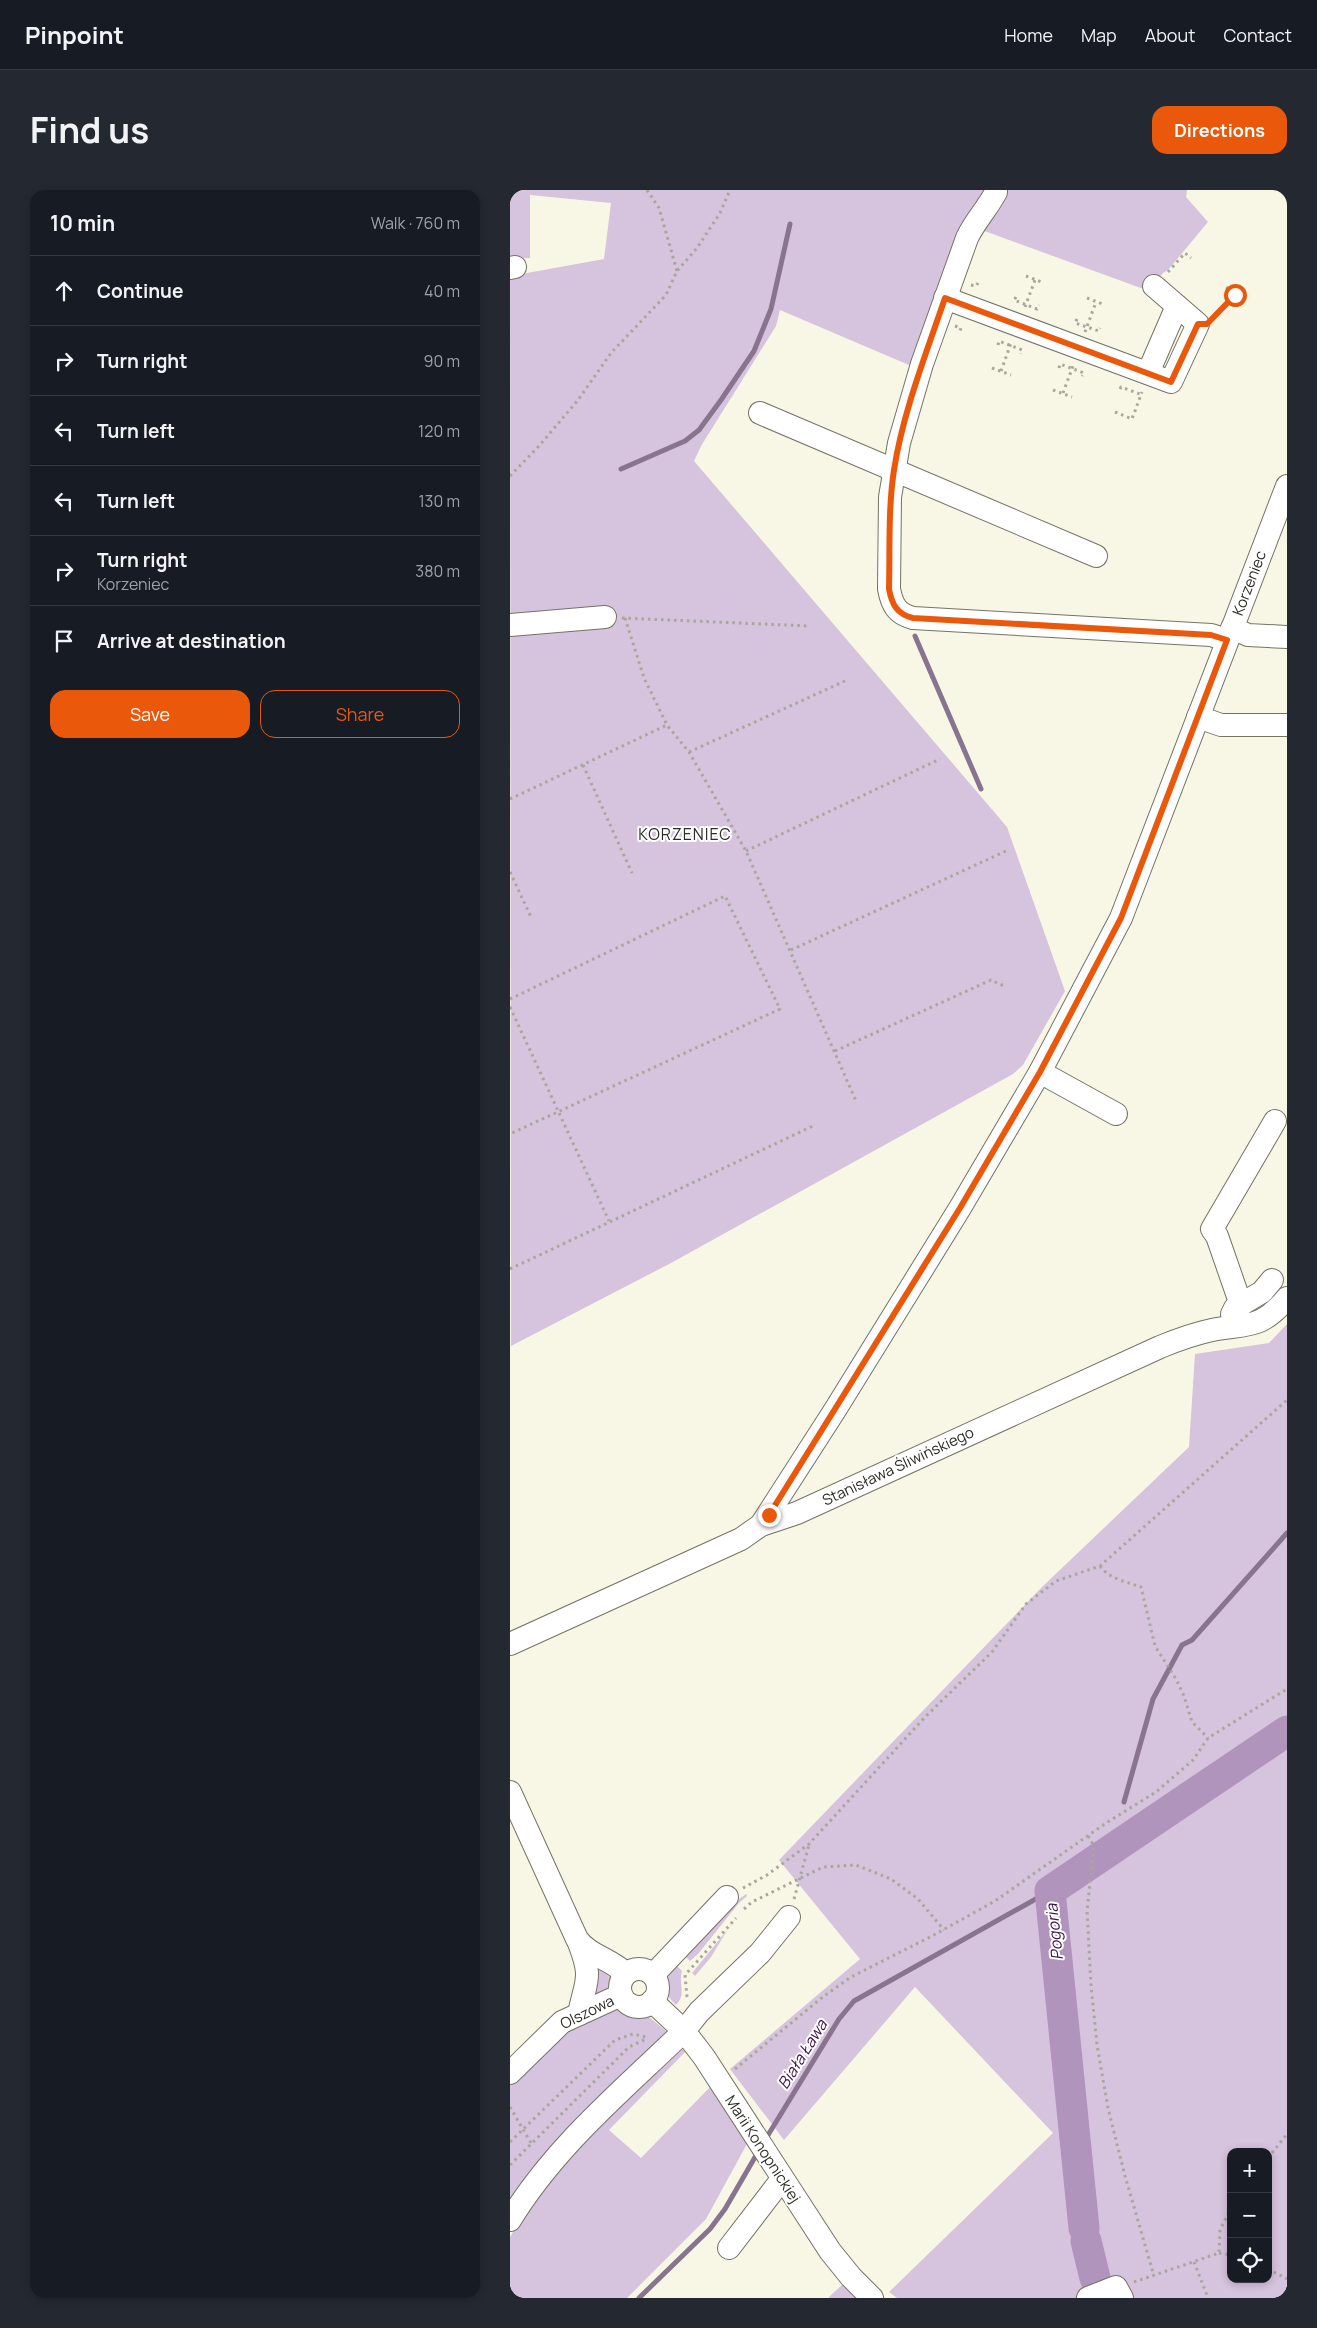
<!DOCTYPE html>
<html lang="en">
<head>
<meta charset="utf-8">
<style>
  body { margin:0; font-family:Manrope,sans-serif; background:#242831; color:#f1f3f6 }
  .controls { position:absolute; right:15px; bottom:15px; display:grid; overflow:hidden; border-radius:10px; box-shadow:0 2px 8px #0003 }
  .controls button { width:45px; height:45px; display:grid; place-items:center; padding:0; border:0; border-bottom:1px solid #363941; background:#171b24; color:#f1f3f6; font:25px sans-serif }
  .stop { position:absolute; width:15px; height:15px; margin:-11px; border:4px solid #ea580c; border-radius:50%; background:#fff }
  .stop.end { background:#ea580c; border-color:#fff; box-shadow:0 1px 5px #0008 }
  .list { margin:0; padding:0; list-style:none }
  h2 { display:flex; justify-content:space-between; align-items:center; height:65px; margin:0; padding:0 20px; font-size:21px }
  h2 small { font-size:16px; font-weight:400; color:#9ea1a6 }
  .list li { display:grid; grid-template-columns:32px 1fr auto; gap:15px; align-items:center; box-sizing:border-box; height:70px; padding:0 20px; border-top:1px solid #363941 }
  .list b { display:block; font-size:19px; white-space:nowrap }
  .list p { margin:0; font-size:16px; white-space:nowrap; color:#9ea1a6 }
  .list em { font-size:16px; font-style:normal; color:#9ea1a6 }
  .actions { display:flex; gap:10px; padding:15px 20px }
  .actions a { flex:1; padding:11px 0; border:1px solid #ea580c; border-radius:15px; text-align:center; font-size:18px; color:#ea580c }
  .actions .main { background:#ea580c; color:#fff }
  .icon { flex:none; width:28px; height:28px; fill:none; stroke:currentColor; stroke-width:2; stroke-linecap:round; stroke-linejoin:round }
  .map { position:relative; flex:none; width:777px; height:2108px; overflow:hidden; border-radius:15px }
  header { display:flex; align-items:center; gap:30px; box-sizing:border-box; height:70px; padding:0 25px; background:#171b24; border-bottom:1px solid #363941 }
  header strong { font-size:24px }
  nav { display:flex; gap:28px; margin-inline-start:auto; font-size:18px }
  .intro { display:flex; align-items:center; justify-content:space-between; box-sizing:border-box; height:120px; padding:0 30px }
  h1 { margin:0; font-size:35px }
  .button { padding:12px 22px; border-radius:15px; background:#ea580c; color:#fff; font-size:18px; font-weight:700 }
  main { display:flex; gap:30px; padding:0 30px }
  aside { flex:1; background:#171b24; border-radius:15px; box-shadow:0 2px 8px #0003 }
  .map>svg:first-child { display:block }
  .green { fill:#d6c3dd; fill-rule:evenodd }
  .lines { fill:none; stroke-linecap:round; stroke-linejoin:round }
  .stream { stroke:#89748f; stroke-width:5 }
  .river { stroke:#b194bc; stroke-width:31 }
  .minor-casing { stroke:#757365; stroke-width:24 }
  .path { stroke:#a8a79a; stroke-width:3; stroke-dasharray:2.5 4; stroke-linecap:butt }
  .minor { stroke:#fff; stroke-width:22 }
  .route { stroke:#ea580c; stroke-width:6 }
  .labels { text-anchor:middle; dominant-baseline:central; stroke-width:4; stroke-linejoin:round; paint-order:stroke }
  .street-label { font-size:15px; fill:#2c2b25; stroke:#fff }
  .neighbourhood-label { font-size:16px; letter-spacing:1px; fill:#2c2b25; stroke:#fff }
  .water-label { font-size:16px; font-style:italic; fill:#3b1548; stroke:#fff }
</style>
</head>
<body>
<header>
<strong>Pinpoint</strong>
<nav><a>Home</a><a>Map</a><a>About</a><a>Contact</a></nav>
</header>
<div class="intro"><h1>Find us</h1><a class="button">Directions</a></div>
<main>
<aside>
<h2>10 min<small>Walk · 760 m</small></h2>
<ul class="list">
<li><svg class="icon" aria-label="ahead" viewBox="0 0 24 24"><path d="M12 20V5M6 11l6-6 6 6"/></svg><div><b>Continue</b></div><em>40 m</em></li>
<li><svg class="icon" aria-label="right" viewBox="0 0 24 24"><path d="M7 20v-9h11M14 6l5 5-5 5"/></svg><div><b>Turn right</b></div><em>90 m</em></li>
<li><svg class="icon" aria-label="left" viewBox="0 0 24 24"><path d="M17 20v-9H6M10 6l-5 5 5 5"/></svg><div><b>Turn left</b></div><em>120 m</em></li>
<li><svg class="icon" aria-label="left" viewBox="0 0 24 24"><path d="M17 20v-9H6M10 6l-5 5 5 5"/></svg><div><b>Turn left</b></div><em>130 m</em></li>
<li><svg class="icon" aria-label="right" viewBox="0 0 24 24"><path d="M7 20v-9h11M14 6l5 5-5 5"/></svg><div><b>Turn right</b><p>Korzeniec</p></div><em>380 m</em></li>
<li><svg class="icon" aria-label="arrive" viewBox="0 0 24 24"><path d="M6 21V4h12l-3 4 3 4H6"/></svg><div><b>Arrive at destination</b></div></li>
</ul>
<div class="actions"><a class="main">Save</a><a>Share</a></div>
</aside>
<div class="map">
<svg width="777" height="2108" viewBox="0 0 777 2108">
  <rect width="100%" height="100%" fill="#f8f7e6"/>
  <g class="green">
    <path d="M 0,0 L 677,0 L 676,7 L 698,32 L 658,80 L 653,83 L 639,101 L 469,39 L 406,178 L 270,120 L 266,136 L 191,256 L 184,271 L 497,637 L 555,801 L 513,875 L 503,884 L 161,1073 L 1,1156 ZM 20,5 L 101,13 L 94,69 L 6,85 L 4,69 L 20,68 Z"/>
    <path d="M 777,1134 L 777,2108 L 387,2108 L 379,2102 L 543,1943 L 405,1797 L 274,1950 L 220,1879 L 350,1769 L 269,1670 L 532,1397 L 679,1257 L 685,1164 L 759,1153 ZM 721,1962 L 758,1962 L 758,2089 L 721,2089 Z"/>
    <path d="M 236,1704 L 237,1706 L 229,1713 L 188,1764 L 180,1771 L 176,1767 L 218,1717 Z"/>
    <path d="M 218,1739 L 201,1767 L 185,1786 L 182,1783 Z"/>
    <path d="M 167,1776 L 172,1781 C 168,1794 177,1804 166,1815 C 151,1800 152,1792 167,1776 Z"/>
    <path d="M 85,1777 L 101,1782 L 103,1792 L 98,1798 L 82,1806 Z"/>
    <path d="M 109,1819 L 138,1826 L 157,1842 L 0,2018 L 0,1894 L 51,1843 Z"/>
    <path d="M 166,1859 L 177,1860 L 99,1940 L 131,1968 L 201,1896 L 238,1952 L 196,2029 L 117,2108 L 0,2108 L 0,2047 L 36,1986 Z"/>
    <path d="M 334,2093 L 351,2108 L 318,2108 Z"/>
  </g>
  <g class="lines">
    <g class="stream">
      <path d="M 111,279 L 175,251 L 189,240 L 211,210 L 244,161 L 261,119 L 280,34"/>
      <path d="M 405,446 L 471,599"/>
      <path d="M 614,1612 L 643,1509 L 672,1455 L 682,1450 L 777,1343"/>
      <path d="M 255,1950 L 329,1829 L 344,1811 L 540,1701"/>
      <path d="M 129,2108 L 200,2039 L 215,2019 L 248,1962"/>
    </g>
    <g class="river">
      <path d="M 574,2038 L 540,1701 L 777,1541"/>
      <path d="M 576,2051 L 585,2088"/>
    </g>
    <g class="minor-casing">
      <g id="minor">
        <path d="M 486,2 C 477,19 465,31 457,48 L 412,174 L 389,253 L 380,307 L 379,399 C 382,415 387,424 403,428 L 701,445 L 717,450"/>
        <path d="M 0,78 L 5,77"/>
        <path d="M 435,108 L 661,192 L 688,134 L 644,96"/>
        <path d="M 638,183 L 667,116"/>
        <path d="M 250,223 L 586,366"/>
        <path d="M 0,435 L 95,427"/>
        <path d="M 722,438 L 738,445 L 777,447"/>
        <path d="M 688,527 L 711,535 L 777,535"/>
        <path d="M 530,882 L 606,924"/>
        <path d="M 731,1115 L 707,1046 L 702,1039 L 765,931"/>
        <path d="M 722,1124 L 725,1118 L 752,1102 L 762,1090"/>
        <path d="M 251,1335 L 325,1220 L 450,1018 L 530,882 L 611,728 L 777,296"/>
        <path d="M 0,1454 L 231,1349 L 251,1335 L 287,1323 L 650,1157 C 667,1150 683,1144 702,1140 C 738,1133 750,1140 777,1108"/>
        <path d="M 0,1602 L 67,1749 C 79,1766 102,1769 116,1784"/>
        <circle cx="129" cy="1798" r="19"/>
        <path d="M 143,1785 L 217,1707"/>
        <path d="M 142,1811 L 174,1841 L 194,1867 L 320,2061 L 341,2087 L 362,2108"/>
        <path d="M 69,1824 C 76,1789 83,1789 69,1753"/>
        <path d="M 0,1883 L 52,1832 L 111,1805"/>
        <path d="M 0,2030 C 45,1956 112,1901 174,1841 L 189,1822 L 250,1763 L 279,1727"/>
        <path d="M 219,2058 L 272,1989"/>
        <path d="M 578,2108 L 606,2097 L 612,2108"/>
      </g>
    </g>
    <g class="path">
      <path d="M 137,0 L 149,18 L 167,81"/>
      <path d="M 658,82 L 675,63 L 681,68"/>
      <path d="M 516,86 L 534,93"/>
      <path d="M 461,95 L 466,96 L 468,93"/>
      <path d="M 506,107 L 504,110 L 527,119 L 529,115"/>
      <path d="M 577,108 L 595,115"/>
      <path d="M 515,117 L 525,90"/>
      <path d="M 704,126 L 725,105 L 716,97"/>
      <path d="M 567,129 L 565,133 L 589,141 L 590,138"/>
      <path d="M 445,136 L 451,138 L 450,141"/>
      <path d="M 575,142 L 586,112"/>
      <path d="M 488,155 L 489,151 L 512,160 L 511,164"/>
      <path d="M 482,178 L 501,185"/>
      <path d="M 549,178 L 550,174 L 574,183 L 572,186"/>
      <path d="M 491,181 L 501,153"/>
      <path d="M 610,199 L 611,197 L 630,204"/>
      <path d="M 543,200 L 562,207"/>
      <path d="M 553,203 L 563,176"/>
      <path d="M 605,222 L 622,229 L 632,202"/>
      <path d="M 0,286 L 29,256 L 68,210 L 101,163 L 156,105 L 167,81 L 187,58 L 210,23 L 220,0"/>
      <path d="M 112,428 L 299,436"/>
      <path d="M 115,428 L 134,488 L 157,535"/>
      <path d="M 179,562 L 335,491"/>
      <path d="M 73,575 L 122,683"/>
      <path d="M 0,609 L 157,535 L 179,562 L 236,661 L 346,911"/>
      <path d="M 236,661 L 430,569"/>
      <path d="M 0,682 L 21,727"/>
      <path d="M 281,760 L 496,661"/>
      <path d="M 0,809 L 215,706 L 270,819 L 0,944"/>
      <path d="M 0,817 L 99,1031"/>
      <path d="M 325,861 L 481,790 L 496,797"/>
      <path d="M 0,1079 L 305,935"/>
      <path d="M 590,1376 C 599,1389 617,1392 631,1397 L 645,1456 L 666,1489 L 674,1506 L 682,1532 L 698,1548"/>
      <path d="M 578,1646 L 584,1656 L 577,1721 L 581,1795 L 587,1855 L 598,1918 L 615,1986 L 644,2086"/>
      <path d="M 233,1698 L 257,1685 L 299,1654 L 416,1526 L 482,1462 L 516,1414 L 546,1391 L 590,1376 L 777,1210"/>
      <path d="M 284,1709 L 299,1655"/>
      <path d="M 234,1719 L 242,1712 L 313,1677 L 346,1675 L 381,1689 L 408,1709 L 434,1740"/>
      <path d="M 177,1807 L 175,1785 L 226,1728"/>
      <path d="M 225,1879 L 314,1806 L 341,1787 L 422,1746 L 485,1711 L 596,1633 L 646,1602 L 683,1570 L 698,1548 L 777,1499"/>
      <path d="M 0,1917 L 21,1953"/>
      <path d="M 0,1952 L 105,1850 L 123,1844 L 136,1847"/>
      <path d="M 758,1968 L 777,1944"/>
      <path d="M 0,1975 L 119,1857 L 136,1849"/>
      <path d="M 709,2063 L 721,2065"/>
      <path d="M 684,2072 L 698,2108"/>
      <path d="M 758,2079 L 777,2089"/>
      <path d="M 624,2092 L 709,2063 L 710,2040 L 721,2018"/>
    </g>
    <use href="#minor" class="minor"/>
  </g>
  <g class="lines">
    <path class="route" d="M 259,1325 L 450,1018 L 530,882 L 611,728 L 717,450 L 701,445 L 403,428 C 387,424 382,415 379,399 C 380,359 378,319 384,280 C 393,222 416,164 435,108 L 661,192 L 688,134 L 697,134 L 725,105"/>
  </g>
  <g class="labels">
    <g class="street-label">
      <text transform="translate(739 393) rotate(-69)">Korzeniec</text>
      <text transform="translate(388 1276) rotate(-25)">Stanisława Śliwińskiego</text>
      <text transform="translate(77 1822) rotate(-26)">Olszowa</text>
      <text transform="translate(253 1959) rotate(57)">Marii Konopnickiej</text>
    </g>
    <g class="neighbourhood-label">
      <text x="175" y="644">KORZENIEC</text>
    </g>
    <g class="water-label">
      <text transform="translate(544 1742) rotate(-96)">Pogoria</text>
      <text transform="translate(292 1864) rotate(-58)">Biała Ława</text>
    </g>
  </g>
</svg>
<div class="controls">
<button>+</button>
<button>−</button>
<button><svg class="icon" aria-label="locate" viewBox="0 0 24 24"><circle cx="12" cy="12" r="6"/><path d="M12 2v4M12 18v4M2 12h4M18 12h4"/></svg></button>
</div>
<div class="stop" style="left:725px;top:105px"></div>
<div class="stop end" style="left:259px;top:1325px"></div>
</div>
</main>
</body>
</html>
